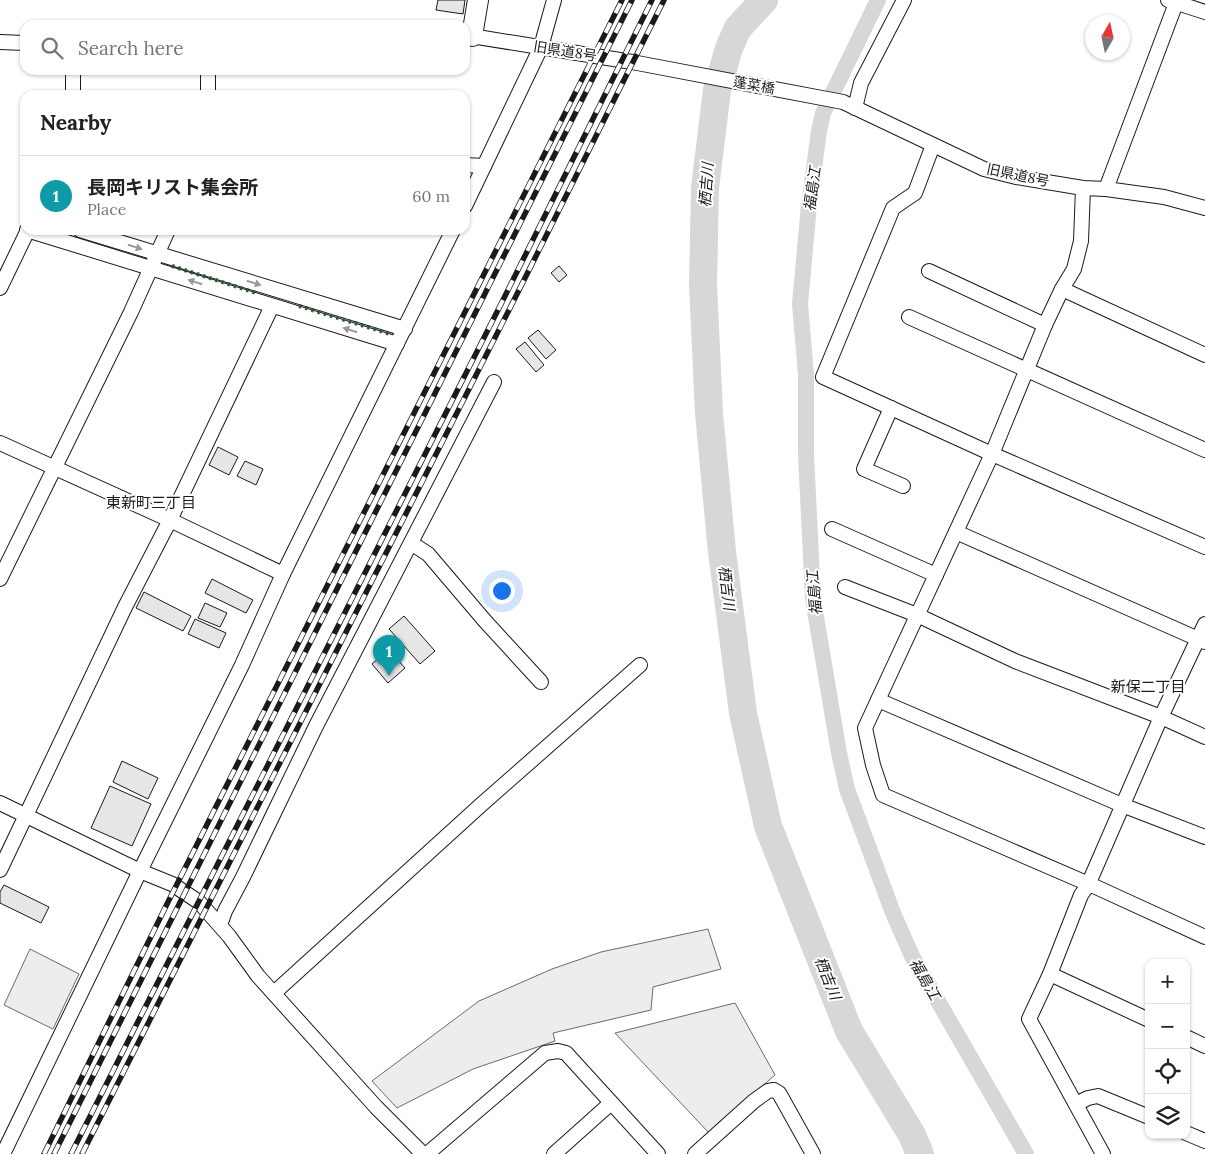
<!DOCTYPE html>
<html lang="en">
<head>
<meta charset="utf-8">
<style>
  body { margin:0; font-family:Lora,"Noto Sans JP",serif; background:#f6f6f6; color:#202124 }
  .controls { position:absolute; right:15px; bottom:15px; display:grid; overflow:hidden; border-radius:10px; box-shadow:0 1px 4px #0004 }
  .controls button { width:45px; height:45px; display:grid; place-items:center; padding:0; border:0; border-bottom:1px solid #e0e0e0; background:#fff; color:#202124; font:25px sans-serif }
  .compass { position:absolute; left:1085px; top:15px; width:45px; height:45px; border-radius:50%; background:#fff; box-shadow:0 1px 4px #0004; rotate:9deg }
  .you { position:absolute; left:501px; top:590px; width:18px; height:18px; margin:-12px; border:4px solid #fff; border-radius:50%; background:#1a73e8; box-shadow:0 0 0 8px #1a73e833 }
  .badge { display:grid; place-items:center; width:32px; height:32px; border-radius:50%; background:#c62828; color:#fff; font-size:16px; font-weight:700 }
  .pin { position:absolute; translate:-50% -41px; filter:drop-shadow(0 1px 2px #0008) }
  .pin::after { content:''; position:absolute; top:26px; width:18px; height:15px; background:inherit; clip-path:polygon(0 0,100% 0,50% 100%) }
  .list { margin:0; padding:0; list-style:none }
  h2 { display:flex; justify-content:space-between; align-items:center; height:65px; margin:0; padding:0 20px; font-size:21px }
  h2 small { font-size:16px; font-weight:400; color:#757577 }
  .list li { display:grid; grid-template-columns:32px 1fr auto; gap:15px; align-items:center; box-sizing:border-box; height:80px; padding:0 20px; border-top:1px solid #e0e0e0 }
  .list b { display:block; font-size:19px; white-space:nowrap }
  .list p { margin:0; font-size:16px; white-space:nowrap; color:#757577 }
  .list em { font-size:16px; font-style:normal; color:#757577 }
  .icon { flex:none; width:28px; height:28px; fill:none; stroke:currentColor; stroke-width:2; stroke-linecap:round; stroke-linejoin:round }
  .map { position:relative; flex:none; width:1205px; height:1154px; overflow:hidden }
  .search { position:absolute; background:#fff; box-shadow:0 1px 4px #0004; left:20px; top:20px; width:450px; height:55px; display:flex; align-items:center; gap:12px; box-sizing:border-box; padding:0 18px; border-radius:15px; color:#757577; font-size:19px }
  .panel { position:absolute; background:#fff; box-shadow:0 1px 4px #0004; left:20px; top:90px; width:450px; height:145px; border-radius:15px }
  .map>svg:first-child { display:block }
  .built { fill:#ededed; stroke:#6a6a6a }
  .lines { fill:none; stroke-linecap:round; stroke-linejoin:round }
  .canal { stroke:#d7d7d7; stroke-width:16 }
  .river { stroke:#d7d7d7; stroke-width:28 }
  .building { fill:#e6e6e6; stroke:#1a1a1a }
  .street-casing { stroke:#1a1a1a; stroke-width:16 }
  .secondary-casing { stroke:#1a1a1a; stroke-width:22 }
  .street { stroke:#fff; stroke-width:14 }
  .secondary { stroke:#fff; stroke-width:20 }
  .rail-casing { stroke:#1a1a1a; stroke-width:5.5 }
  .rail { stroke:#fff; stroke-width:4; stroke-dasharray:11; stroke-linecap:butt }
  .hedge { stroke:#2b5a34; stroke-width:4; stroke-dasharray:2.5 4; stroke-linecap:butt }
  .oneway { fill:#989898 }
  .labels { text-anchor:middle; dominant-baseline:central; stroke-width:4; stroke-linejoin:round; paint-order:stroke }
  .street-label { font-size:14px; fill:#1a1a1a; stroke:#fff }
  .water-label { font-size:15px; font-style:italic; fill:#1a1a1a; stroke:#fff }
  .neighbourhood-label { font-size:15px; fill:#1a1a1a; stroke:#fff }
</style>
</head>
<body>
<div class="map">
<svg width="1205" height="1154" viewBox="0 0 1205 1154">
  <rect width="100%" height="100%" fill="#fff"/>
  <g class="built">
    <path d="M 708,929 L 721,969 L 653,987 L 651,1010 L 553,1033 L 555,1041 L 473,1069 L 397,1108 L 372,1081 L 479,1001 L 552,969 L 601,952 Z"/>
    <path d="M 30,949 L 79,974 L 53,1029 L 4,1005 Z"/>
    <path d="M 735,1003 L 775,1075 L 709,1133 L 615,1033 Z"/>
  </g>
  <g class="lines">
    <path class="canal" d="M 878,0 L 823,113 L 819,131 L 809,205 L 800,304 L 806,375 L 806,454 L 813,599 L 839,753 L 847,789 L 893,913 L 912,956 L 1026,1154"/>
    <path class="river" d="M 764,0 L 738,28 L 729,48 L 717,90 L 705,188 L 703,285 L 709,413 L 722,552 L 743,713 L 768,826 L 849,1031 L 912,1135 L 920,1154"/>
  </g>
  <g class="building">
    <path d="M 438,0 L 465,0 L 463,14 L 436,10 Z"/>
    <path d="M 559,266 L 567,275 L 559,282 L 551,273 Z"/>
    <path d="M 538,330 L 556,350 L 546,359 L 528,338 Z"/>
    <path d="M 525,342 L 544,365 L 536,372 L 516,349 Z"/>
    <path d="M 218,447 L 238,457 L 229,475 L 209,465 Z"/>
    <path d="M 245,461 L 263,469 L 256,485 L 237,476 Z"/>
    <path d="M 212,579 L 253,600 L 246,613 L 205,593 Z"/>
    <path d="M 144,592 L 191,616 L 183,631 L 136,608 Z"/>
    <path d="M 205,603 L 227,613 L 220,627 L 198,618 Z"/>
    <path d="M 404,616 L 435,651 L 420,664 L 389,629 Z"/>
    <path d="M 195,619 L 226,633 L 219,648 L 188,634 Z"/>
    <path d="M 396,658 L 405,668 L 388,683 L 372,664 L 378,659 L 385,668 Z"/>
    <path d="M 122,761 L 158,778 L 148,799 L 113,782 Z"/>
    <path d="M 110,786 L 151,804 L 132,846 L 91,828 Z"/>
    <path d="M 4,885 L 49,907 L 41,923 L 0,903 L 0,892 Z"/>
  </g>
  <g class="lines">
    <g class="street-casing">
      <g id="street">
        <path d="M 1168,0 L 1205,12"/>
        <path d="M 465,35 L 632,62 L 843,102 L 984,169 L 1016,177 L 1083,188 L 1106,189 L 1164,197 L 1205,208"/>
        <path d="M 0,42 L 25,43"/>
        <path d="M 208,70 L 208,95"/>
        <path d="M 73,95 L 73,70"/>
        <path d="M 855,108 L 861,83 L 904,0"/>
        <path d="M 933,145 L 915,193 L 893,208 L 823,377 L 992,454 L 1205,547"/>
        <path d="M 465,165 L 484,166"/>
        <path d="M 1083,188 L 1081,241 L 1074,269 L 1062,289 L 1045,325 L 992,454 L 865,728 L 873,765 L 883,795 L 1098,888 L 1205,937"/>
        <path d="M 1106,189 L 1176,3"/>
        <path d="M 465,206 L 541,47 L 554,0"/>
        <path d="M 27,230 L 397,344"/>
        <path d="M 80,230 L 405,329"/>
        <path d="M 929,271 L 1045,325"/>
        <path d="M 0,288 L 28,230"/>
        <path d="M 1062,289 L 1205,355"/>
        <path d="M 909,317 L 1205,450"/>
        <path d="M 891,408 L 864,469 L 903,486"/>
        <path d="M 0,443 L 170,520 L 283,574"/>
        <path d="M 832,529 L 936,575"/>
        <path d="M 956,532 L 1205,642"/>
        <path d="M 411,543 L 428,554 L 485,621 L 541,682"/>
        <path d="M 0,579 L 131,312 L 168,230"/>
        <path d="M 845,587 L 917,615 L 1015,661 L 1161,717 L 1205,737"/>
        <path d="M 878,700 L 1122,805 L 1205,837"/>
        <path d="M 0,803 L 140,871 L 172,884 L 199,902 L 229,936 L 258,976 L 376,1107 L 423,1154"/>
        <path d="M 0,870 L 125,607 L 170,520 L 272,306"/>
        <path d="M 220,925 L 225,911 L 243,877 L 316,726 L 494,382"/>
        <path d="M 1050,974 L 1149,1020"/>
        <path d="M 274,993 L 482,804 L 640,665"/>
        <path d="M 1186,1037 L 1205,1046"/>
        <path d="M 1076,1104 L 1088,1098 L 1098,1096 L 1149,1117"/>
        <path d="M 1186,1133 L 1205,1141"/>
        <path d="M 3,1154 L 140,871 L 242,665 L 283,574 L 453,230"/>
        <path d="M 427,1154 L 545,1053 L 558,1051 L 566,1053 L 658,1154"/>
        <path d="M 554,1154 L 611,1103"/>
        <path d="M 695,1154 L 754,1101 L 768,1091 L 774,1090 L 779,1093 L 813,1154"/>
        <path d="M 1103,1154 L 1029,1019 L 1050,974 L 1081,895 L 1088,885 L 1161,717 L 1205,624"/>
      </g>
    </g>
    <g class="secondary-casing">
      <path id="secondary" d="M 472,36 L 478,0"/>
    </g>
    <use href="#street" class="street"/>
    <use href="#secondary" class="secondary"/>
    <g class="rail-casing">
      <g id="rail">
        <path d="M 44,1154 L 168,902 L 622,0"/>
        <path d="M 54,1154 L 632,0"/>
        <path d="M 71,1154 L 501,304 L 652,0"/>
        <path d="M 82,1154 L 510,308 L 664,0"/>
      </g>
    </g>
    <use href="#rail" class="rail"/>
    <g class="hedge">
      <path d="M 172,266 L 256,293"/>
      <path d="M 299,306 L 390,334"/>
    </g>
  </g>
  <defs><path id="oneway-solid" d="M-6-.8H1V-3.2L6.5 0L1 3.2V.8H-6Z" transform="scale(1.25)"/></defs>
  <g class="oneway">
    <use href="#oneway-solid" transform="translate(135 247) rotate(18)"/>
    <use href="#oneway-solid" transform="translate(195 282) rotate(-163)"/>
    <use href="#oneway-solid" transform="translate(254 283) rotate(17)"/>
    <use href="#oneway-solid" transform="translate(350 330) rotate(-163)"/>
  </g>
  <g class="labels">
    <g class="street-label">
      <text transform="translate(565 51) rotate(9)">旧県道8号</text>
      <text transform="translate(754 85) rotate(11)">蓬菜橋</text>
      <text transform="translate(1018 175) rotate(12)">旧県道8号</text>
    </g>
    <g class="water-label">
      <text transform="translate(706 185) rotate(-86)">栖吉川</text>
      <text transform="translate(812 189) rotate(-82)">福島江</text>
      <text transform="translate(727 588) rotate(83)">栖吉川</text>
      <text transform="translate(814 593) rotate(-95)">福島江</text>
      <text transform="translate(828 978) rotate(68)">栖吉川</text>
      <text transform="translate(925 979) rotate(60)">福島江</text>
    </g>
    <g class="neighbourhood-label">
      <text x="151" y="502">東新町三丁目</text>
      <text x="1148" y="686">新保二丁目</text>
    </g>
  </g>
</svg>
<div class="controls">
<button>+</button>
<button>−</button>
<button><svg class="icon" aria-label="locate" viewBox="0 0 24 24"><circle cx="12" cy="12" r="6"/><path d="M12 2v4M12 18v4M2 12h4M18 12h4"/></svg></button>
<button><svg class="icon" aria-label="layers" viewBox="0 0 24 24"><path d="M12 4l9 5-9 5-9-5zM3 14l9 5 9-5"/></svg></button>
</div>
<svg class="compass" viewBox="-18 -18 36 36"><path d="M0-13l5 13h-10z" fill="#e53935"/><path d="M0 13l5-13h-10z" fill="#757577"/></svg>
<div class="you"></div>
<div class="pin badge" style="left:389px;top:676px;background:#0f9aa8">1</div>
<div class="search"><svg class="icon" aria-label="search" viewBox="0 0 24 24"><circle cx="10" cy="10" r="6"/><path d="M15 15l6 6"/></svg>Search here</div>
<section class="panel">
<h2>Nearby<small></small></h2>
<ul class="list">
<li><span class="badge" style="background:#0f9aa8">1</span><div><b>長岡キリスト集会所</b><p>Place</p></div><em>60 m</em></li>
</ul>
</section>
</div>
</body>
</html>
